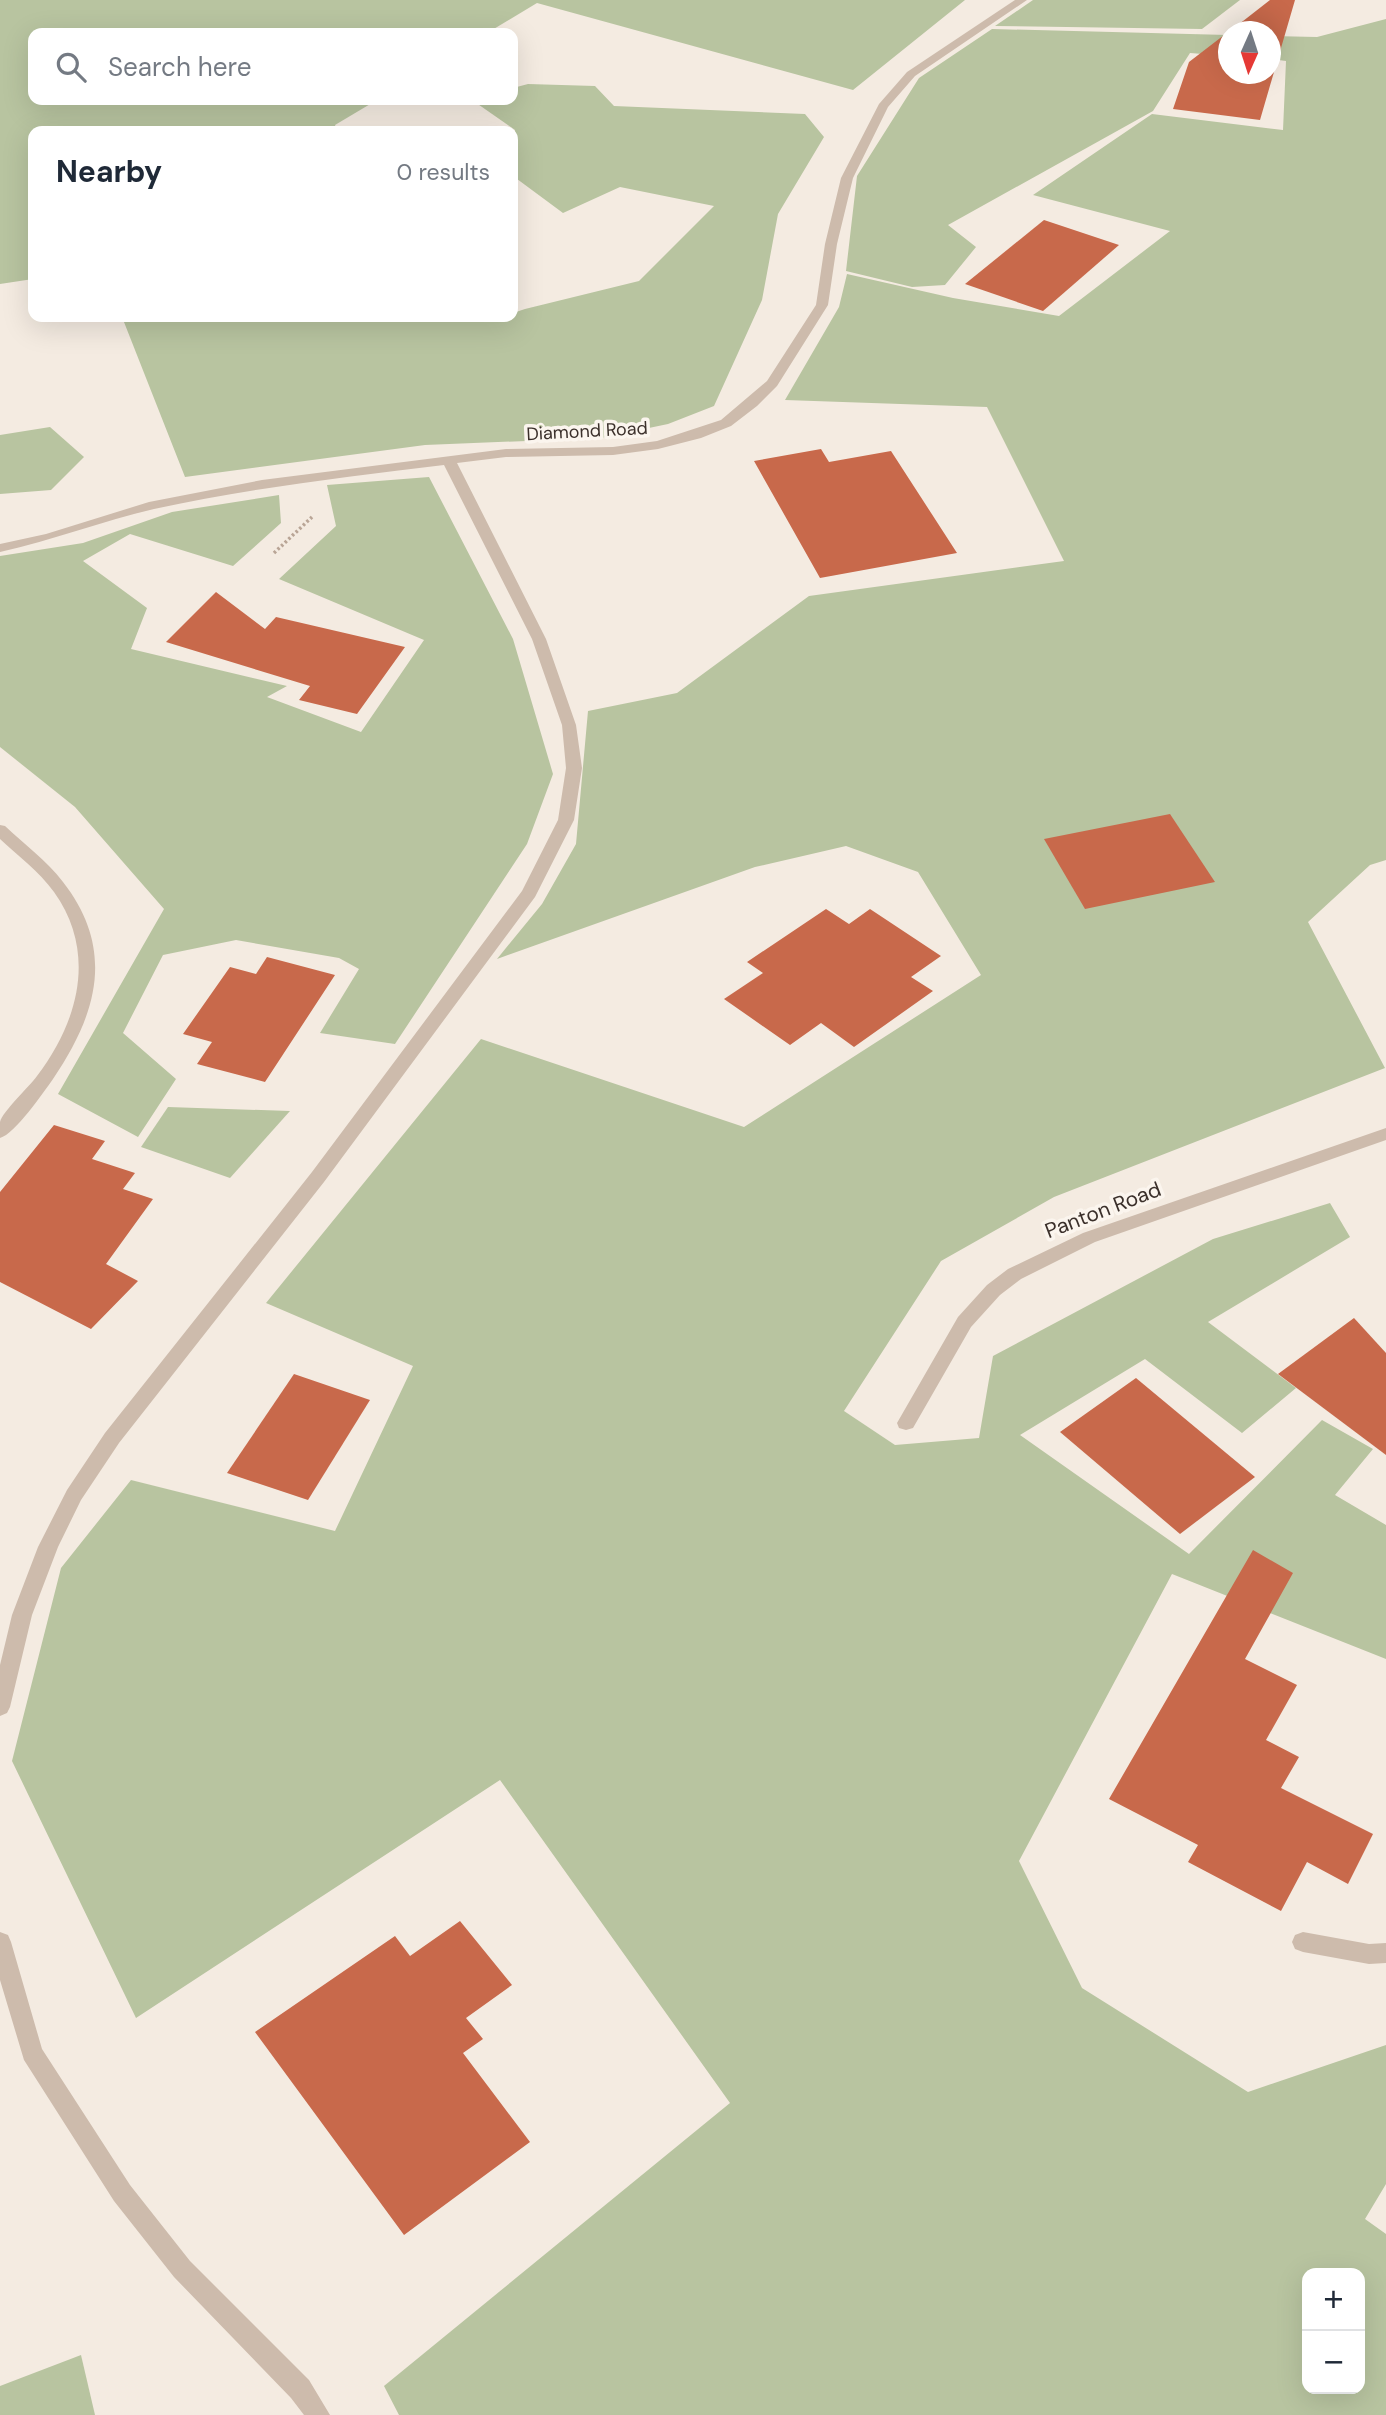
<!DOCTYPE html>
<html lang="en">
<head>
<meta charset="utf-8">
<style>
  body { margin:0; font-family:"DM Sans",sans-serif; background:#f2f2f3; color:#1f2937 }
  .controls { position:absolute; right:21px; bottom:21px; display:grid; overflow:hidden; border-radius:14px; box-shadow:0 7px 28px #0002 }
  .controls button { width:63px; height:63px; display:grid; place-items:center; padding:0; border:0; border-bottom:2px solid #e0e1e3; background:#fff; color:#1f2937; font:35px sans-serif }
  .compass { position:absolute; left:1218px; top:21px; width:63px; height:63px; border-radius:50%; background:#fff; box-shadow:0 7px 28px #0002; rotate:183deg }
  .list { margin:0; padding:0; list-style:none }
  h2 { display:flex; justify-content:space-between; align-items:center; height:91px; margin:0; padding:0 28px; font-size:30px }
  h2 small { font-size:23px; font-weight:400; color:#747a83 }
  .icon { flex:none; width:38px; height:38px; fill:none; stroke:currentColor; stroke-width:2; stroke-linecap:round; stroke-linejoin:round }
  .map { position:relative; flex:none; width:1386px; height:2415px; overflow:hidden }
  .search { position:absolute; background:#fff; box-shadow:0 7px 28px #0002; left:28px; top:28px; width:490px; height:77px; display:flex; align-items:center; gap:18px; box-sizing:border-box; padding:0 24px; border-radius:14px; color:#747a83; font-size:26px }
  .panel { position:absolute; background:#fff; box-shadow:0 7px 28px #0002; left:28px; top:126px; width:490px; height:196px; border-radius:14px }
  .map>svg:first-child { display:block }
  .green { fill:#b8c4a0; fill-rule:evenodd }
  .building { fill:#c8694b }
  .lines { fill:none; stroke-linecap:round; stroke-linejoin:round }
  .path { stroke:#b9a596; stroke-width:3.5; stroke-dasharray:2.5 2.5; stroke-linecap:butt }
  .minor { fill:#cdbbac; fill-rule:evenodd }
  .labels { text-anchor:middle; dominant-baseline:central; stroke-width:7; stroke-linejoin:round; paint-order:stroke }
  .far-street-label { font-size:18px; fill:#3b302b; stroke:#fbf5ee }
  .street-label { font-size:21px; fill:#3b302b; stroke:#fbf5ee }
</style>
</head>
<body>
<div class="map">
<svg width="1386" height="2415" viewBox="0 0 1386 2415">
  <rect width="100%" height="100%" fill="#f4ebe1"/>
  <g class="green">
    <path d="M 0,0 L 965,0 L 853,90 L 537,3 L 487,33 L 33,33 L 33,100 L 377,100 L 335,125 L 337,131 L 33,131 L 33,279 L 0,284 Z"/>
    <path d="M 1033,0 L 1240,0 L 1202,29 L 995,26 Z"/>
    <path d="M 1386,19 L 1386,860 L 1370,865 L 1308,922 L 1385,1068 L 1054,1197 L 941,1261 L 844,1411 L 895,1445 L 979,1438 L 993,1356 L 1213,1239 L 1330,1203 L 1350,1237 L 1208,1322 L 1296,1388 L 1242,1433 L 1145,1359 L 1020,1435 L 1189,1554 L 1322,1420 L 1373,1449 L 1335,1495 L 1386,1525 L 1386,1659 L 1172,1574 L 1019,1861 L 1082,1988 L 1248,2092 L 1386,2045 L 1386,2184 L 1365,2219 L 1386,2234 L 1386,2415 L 399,2415 L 384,2386 L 730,2103 L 500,1780 L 136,2018 L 12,1761 L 61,1568 L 131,1480 L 335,1531 L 413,1366 L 266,1303 L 481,1039 L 744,1127 L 981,975 L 918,872 L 846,846 L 755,867 L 497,959 L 542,904 L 576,844 L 588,711 L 677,693 L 809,596 L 1064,561 L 987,407 L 785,400 L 839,307 L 847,274 L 953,298 L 1059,316 L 1170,231 L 1033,195 L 1152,114 L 1283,130 L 1286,61 L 1271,59 L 1271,36 L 1317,37 ZM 1307,2273 L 1360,2273 L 1360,2389 L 1307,2389 Z"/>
    <path d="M 992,29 L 1228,35 L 1228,56 L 1190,53 L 1153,111 L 948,225 L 976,247 L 945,285 L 912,287 L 846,271 L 857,176 L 919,78 Z"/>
    <path d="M 528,84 L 595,86 L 614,106 L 805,114 L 824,137 L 778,214 L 762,300 L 714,406 L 668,424 L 601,438 L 425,445 L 185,477 L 122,317 L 489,317 L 493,320 L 513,317 L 513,313 L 525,309 L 639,281 L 714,206 L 620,187 L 563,213 L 513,176 L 515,130 L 472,100 L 513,100 L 513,88 Z"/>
    <path d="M 50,427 L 84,457 L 51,490 L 0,494 L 0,435 Z"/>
    <path d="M 429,477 L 513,639 L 553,774 L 527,844 L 395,1044 L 320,1033 L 359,969 L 339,958 L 236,940 L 163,955 L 123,1033 L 176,1079 L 138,1137 L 58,1094 L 164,909 L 75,807 L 0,747 L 0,556 L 83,543 L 172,512 L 279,495 L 281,523 L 233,566 L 130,534 L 83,561 L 147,608 L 131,649 L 287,686 L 267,697 L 361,732 L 424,640 L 279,579 L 336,526 L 327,485 Z"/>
    <path d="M 168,1107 L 290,1111 L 230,1178 L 141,1147 Z"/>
    <path d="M 81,2355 L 95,2415 L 0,2415 L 0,2386 Z"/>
  </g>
  <g class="building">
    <path d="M 1270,0 L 1295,0 L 1260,120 L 1173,109 L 1189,62 L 1228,32 L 1228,74 L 1270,74 L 1270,32 L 1229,32 Z"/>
    <path d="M 1044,220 L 1119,245 L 1043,311 L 965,284 Z"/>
    <path d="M 821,449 L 829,462 L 891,451 L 957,553 L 820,578 L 754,461 Z"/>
    <path d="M 216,592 L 265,629 L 276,617 L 405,647 L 357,714 L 299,700 L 310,686 L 166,642 Z"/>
    <path d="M 1170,814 L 1215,882 L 1085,909 L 1044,839 Z"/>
    <path d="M 826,909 L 849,924 L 870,909 L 941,956 L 911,977 L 933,991 L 854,1047 L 821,1023 L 790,1045 L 724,999 L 763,973 L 747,962 Z"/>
    <path d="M 267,957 L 335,975 L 265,1082 L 197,1064 L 212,1042 L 183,1034 L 230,967 L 256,974 Z"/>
    <path d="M 54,1125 L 105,1141 L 92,1159 L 135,1173 L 123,1189 L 153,1199 L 106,1264 L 138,1281 L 91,1329 L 0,1282 L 0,1192 Z"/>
    <path d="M 1354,1318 L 1386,1353 L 1386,1455 L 1278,1374 Z"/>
    <path d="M 294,1374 L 370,1400 L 308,1500 L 227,1473 Z"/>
    <path d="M 1136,1378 L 1255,1477 L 1180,1534 L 1060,1432 Z"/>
    <path d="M 1253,1550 L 1293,1573 L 1245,1659 L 1297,1685 L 1266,1740 L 1299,1757 L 1281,1788 L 1373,1834 L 1348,1884 L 1307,1862 L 1281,1911 L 1188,1862 L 1198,1845 L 1109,1799 Z"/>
    <path d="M 460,1921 L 512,1985 L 466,2018 L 483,2039 L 463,2053 L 530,2142 L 404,2235 L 255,2032 L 395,1936 L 410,1956 Z"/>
  </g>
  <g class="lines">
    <path class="path" d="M 274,553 L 312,517"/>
    <g class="minor">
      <path d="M 1015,0 L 1027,0 L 915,76 L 888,107 L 853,178 L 837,244 L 828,305 L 777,386 L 757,406 L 731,426 L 701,438 L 658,449 L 613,455 L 506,457 L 457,463 L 546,639 L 576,725 L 582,768 L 574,820 L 535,897 L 324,1182 L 119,1443 L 81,1500 L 58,1547 L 32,1615 L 10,1707 L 7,1713 L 0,1716 L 0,1665 L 12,1615 L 38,1547 L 67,1490 L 105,1433 L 312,1172 L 522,891 L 558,820 L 566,768 L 562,725 L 532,639 L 444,465 C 347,477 250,488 154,509 C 103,521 53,540 0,552 L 0,544 L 46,534 L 149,502 L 262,480 L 506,449 L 613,447 L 657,441 L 721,420 L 767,381 L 816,305 L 825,244 L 841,178 L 879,104 L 907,72 Z"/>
      <path d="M 0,825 L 5,826 C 25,845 47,861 63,882 C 116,950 97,1014 53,1079 C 43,1093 15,1134 0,1138 C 0,1134 0,1126 0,1122 C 3,1111 29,1087 37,1076 C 79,1021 97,952 54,892 C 39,871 18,856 0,839 Z"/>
      <path d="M 1386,1128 L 1386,1140 L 1095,1242 L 1021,1279 L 1000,1295 L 971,1327 L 913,1428 L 906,1430 L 899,1428 L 897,1423 L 958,1317 L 987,1285 L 1008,1269 L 1083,1233 Z"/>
      <path d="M 0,1932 L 8,1935 L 11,1942 L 42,2049 L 130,2185 L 190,2261 L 309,2380 L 330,2415 L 304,2415 L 291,2398 L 174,2277 L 114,2201 L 24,2060 L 0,1980 Z"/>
      <path d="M 1303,1932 L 1369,1944 L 1386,1943 L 1386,1963 L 1369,1964 L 1303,1952 L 1295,1949 L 1292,1942 L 1295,1935 Z"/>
    </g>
  </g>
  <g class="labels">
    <g class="far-street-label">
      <text transform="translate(587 431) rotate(-3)">Diamond Road</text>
    </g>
    <g class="street-label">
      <text transform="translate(1103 1210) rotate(-21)">Panton Road</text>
    </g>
  </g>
</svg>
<div class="controls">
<button>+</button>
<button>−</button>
</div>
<svg class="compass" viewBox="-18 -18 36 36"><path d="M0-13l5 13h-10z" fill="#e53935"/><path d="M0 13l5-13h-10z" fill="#747a83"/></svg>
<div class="search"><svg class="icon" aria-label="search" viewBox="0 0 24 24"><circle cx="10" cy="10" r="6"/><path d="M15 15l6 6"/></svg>Search here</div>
<section class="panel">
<h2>Nearby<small>0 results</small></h2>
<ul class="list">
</ul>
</section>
</div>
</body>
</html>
